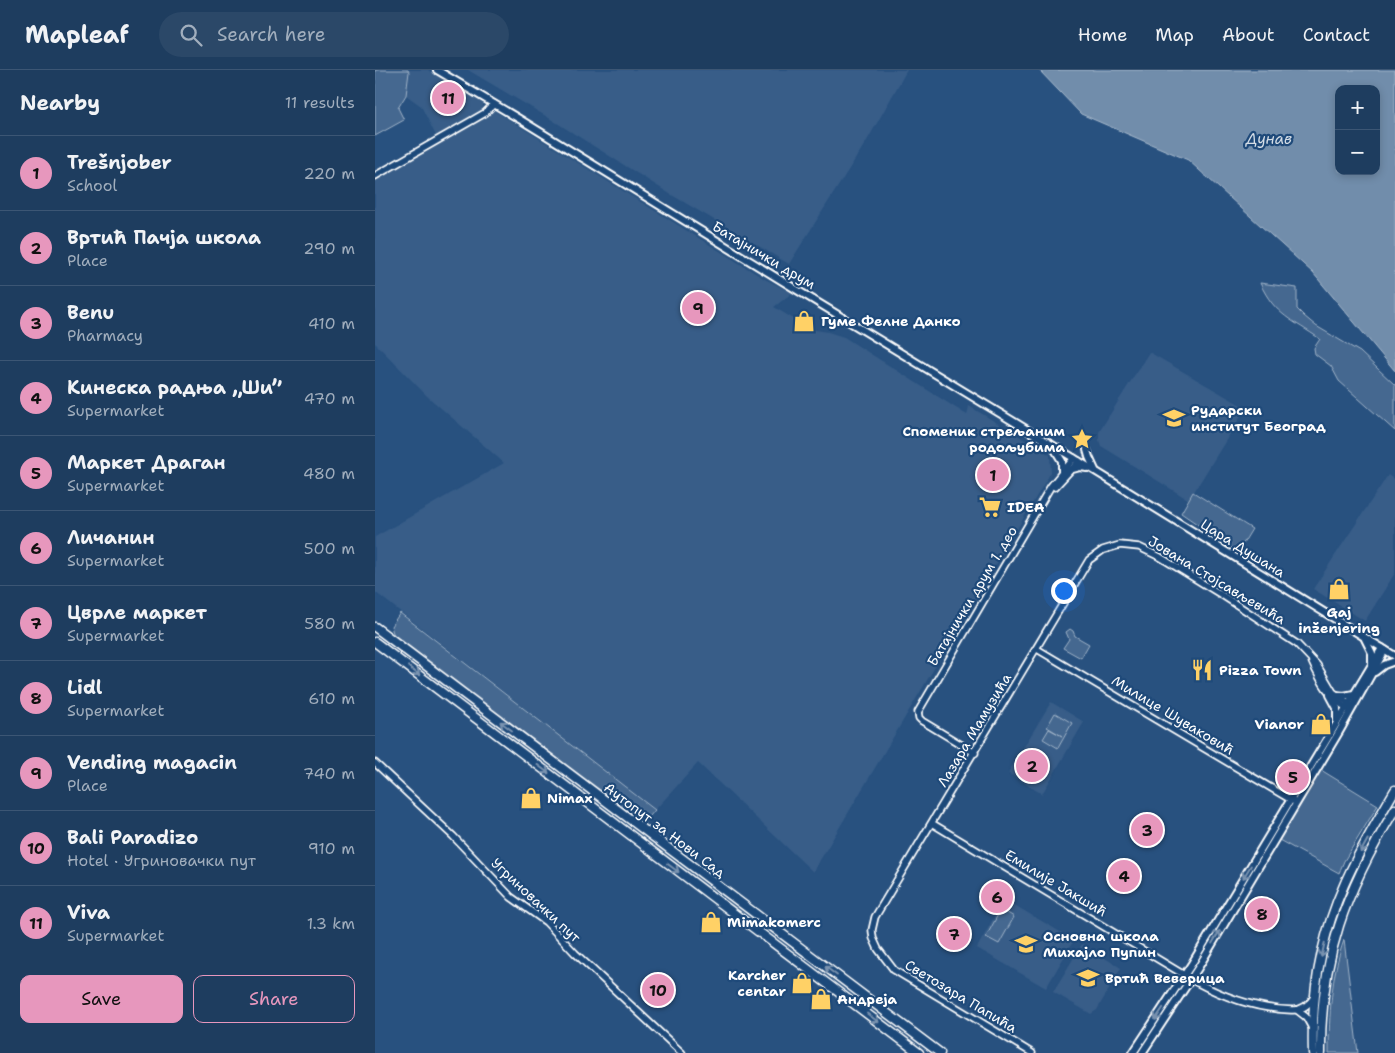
<!DOCTYPE html>
<html lang="en">
<head>
<meta charset="utf-8">
<style>
  body { margin:0; font-family:"Shantell Sans",sans-serif; background:#2b4868; color:#f1f3f6 }
  .controls { position:absolute; right:15px; top:15px; display:grid; overflow:hidden; border-radius:10px; box-shadow:0 2px 8px #0003 }
  .controls button { width:45px; height:45px; display:grid; place-items:center; padding:0; border:0; border-bottom:1px solid #3c5674; background:#1e3d5f; color:#f1f3f6; font:25px sans-serif }
  .you { position:absolute; left:688px; top:520px; width:18px; height:18px; margin:-12px; border:4px solid #fff; border-radius:50%; background:#1a73e8; box-shadow:0 0 0 8px #1a73e833 }
  .badge { display:grid; place-items:center; width:32px; height:32px; border-radius:50%; background:#e797bd; color:#111; font-size:16px; font-weight:700 }
  .pin { position:absolute; translate:-50% -50%; border:2px solid #fff; box-shadow:0 1px 5px #0006 }
  .list { margin:0; padding:0; list-style:none }
  h2 { display:flex; justify-content:space-between; align-items:center; height:65px; margin:0; padding:0 20px; font-size:21px }
  h2 small { font-size:16px; font-weight:400; color:#a1aebd }
  .list li { display:grid; grid-template-columns:32px 1fr auto; gap:15px; align-items:center; box-sizing:border-box; height:75px; padding:0 20px; border-top:1px solid #3c5674 }
  .list b { display:block; font-size:19px; white-space:nowrap }
  .list p { margin:0; font-size:16px; white-space:nowrap; color:#a1aebd }
  .list em { font-size:16px; font-style:normal; color:#a1aebd }
  .actions { display:flex; gap:10px; padding:15px 20px }
  .actions a { flex:1; padding:11px 0; border:1px solid #e797bd; border-radius:10px; text-align:center; font-size:18px; color:#e797bd }
  .actions .main { background:#e797bd; color:#111 }
  .icon { flex:none; width:28px; height:28px; fill:none; stroke:currentColor; stroke-width:2; stroke-linecap:round; stroke-linejoin:round }
  .map { position:relative; flex:none; width:1020px; height:983px; overflow:hidden }
  header { display:flex; align-items:center; gap:30px; box-sizing:border-box; height:70px; padding:0 25px; background:#1e3d5f; border-bottom:1px solid #3c5674 }
  header strong { font-size:24px }
  nav { display:flex; gap:28px; margin-inline-start:auto; font-size:18px }
  .search { width:350px; height:45px; background:#2b4868; display:flex; align-items:center; gap:12px; box-sizing:border-box; padding:0 18px; border-radius:28px; color:#a1aebd; font-size:19px }
  main { display:flex }
  aside { flex:1; background:#1e3d5f }
  .map>svg:first-child { display:block }
  .built { fill:#375d88 }
  .green { fill:#446890; stroke:#a2b4c8 }
  .water { fill:#718dab; stroke:#aabbcd; fill-rule:evenodd }
  .lines { fill:none; stroke-linecap:round; stroke-linejoin:round }
  .tertiary-casing { stroke:#fff; stroke-width:9 }
  .secondary-casing { stroke:#fff; stroke-width:10 }
  .primary-casing { stroke:#fff; stroke-width:11 }
  .tertiary { stroke:#1f4a7a; stroke-width:5.5 }
  .secondary { stroke:#1f4a7a; stroke-width:6 }
  .primary { stroke:#1f4a7a; stroke-width:8 }
  .oneway { stroke:#7992af }
  .labels { text-anchor:middle; dominant-baseline:central; stroke-width:4.5; stroke-linejoin:round; paint-order:stroke }
  .street-label { font-size:14px; fill:#fff; stroke:#1f4a7a }
  .poi-label { font-size:14px; font-weight:bold; fill:#fff; stroke:#1f4a7a; text-anchor:start }
  .water-label { font-size:15px; font-style:italic; fill:#d4dde6; stroke:#1f4a7a }
</style>
</head>
<body>
<header>
<strong>Mapleaf</strong>
<div class="search"><svg class="icon" aria-label="search" viewBox="0 0 24 24"><circle cx="10" cy="10" r="6"/><path d="M15 15l6 6"/></svg>Search here</div>
<nav><a>Home</a><a>Map</a><a>About</a><a>Contact</a></nav>
</header>
<main>
<aside>
<h2>Nearby<small>11 results</small></h2>
<ul class="list">
<li><span class="badge">1</span><div><b>Trešnjober</b><p>School</p></div><em>220 m</em></li>
<li><span class="badge">2</span><div><b>Вртић Пачја школа</b><p>Place</p></div><em>290 m</em></li>
<li><span class="badge">3</span><div><b>Benu</b><p>Pharmacy</p></div><em>410 m</em></li>
<li><span class="badge">4</span><div><b>Кинеска радња „Ши”</b><p>Supermarket</p></div><em>470 m</em></li>
<li><span class="badge">5</span><div><b>Маркет Драган</b><p>Supermarket</p></div><em>480 m</em></li>
<li><span class="badge">6</span><div><b>Личанин</b><p>Supermarket</p></div><em>500 m</em></li>
<li><span class="badge">7</span><div><b>Цврле маркет</b><p>Supermarket</p></div><em>580 m</em></li>
<li><span class="badge">8</span><div><b>Lidl</b><p>Supermarket</p></div><em>610 m</em></li>
<li><span class="badge">9</span><div><b>Vending magacin</b><p>Place</p></div><em>740 m</em></li>
<li><span class="badge">10</span><div><b>Bali Paradizo</b><p>Hotel · Угриновачки пут</p></div><em>910 m</em></li>
<li><span class="badge">11</span><div><b>Viva</b><p>Supermarket</p></div><em>1.3 km</em></li>
</ul>
<div class="actions"><a class="main">Save</a><a>Share</a></div>
</aside>
<div class="map">
<svg width="1020" height="983" viewBox="0 0 1020 983">
  <rect width="100%" height="100%" fill="#28517f"/>
  <filter id="ink" filterUnits="userSpaceOnUse"><feTurbulence type="fractalNoise" baseFrequency=".02" numOctaves="2"/><feDisplacementMap in="SourceGraphic" scale="10" xChannelSelector="R" yChannelSelector="G"/><feConvolveMatrix kernelMatrix="1 2 1 2 8 2 1 2 1" color-interpolation-filters="sRGB"/></filter>
  <g filter="url(#ink)">
    <g class="built">
      <path d="M 33,0 L 53,0 L 108,33 L 108,37 L 106,40 L 61,66 L 46,36 L 31,25 Z"/>
      <path d="M 93,0 L 532,0 L 493,69 L 414,194 L 295,124 L 174,48 Z"/>
      <path d="M 118,40 L 388,208 L 417,223 L 399,237 L 435,259 L 453,262 L 469,267 L 592,345 L 594,336 L 675,385 L 676,402 L 438,802 L 323,693 L 280,740 L 0,522 L 0,467 L 129,393 L 52,326 L 0,273 L 0,108 Z"/>
      <path d="M 774,282 L 871,338 L 814,430 L 731,379 L 726,376 L 724,370 L 724,362 Z"/>
      <path d="M 1013,405 L 1020,410 L 1020,503 L 990,551 L 938,519 Z"/>
      <path d="M 676,632 L 709,652 L 667,724 L 633,703 Z"/>
      <path d="M 629,829 L 699,870 L 671,918 L 602,878 Z"/>
      <path d="M 707,874 L 746,898 L 722,940 L 716,944 L 678,922 Z"/>
    </g>
    <g class="green">
      <path d="M 0,0 L 33,0 L 34,2 L 31,25 L 23,38 L 29,50 L 0,66 Z"/>
      <path d="M 885,213 L 922,218 L 922,239 L 929,246 L 941,256 L 985,282 L 1020,315 L 1020,361 L 964,311 L 956,296 L 940,284 L 939,278 L 945,269 C 918,250 900,246 885,213 Z"/>
      <path d="M 818,422 L 877,459 L 863,482 L 806,443 Z"/>
      <path d="M 25,543 L 280,740 L 269,753 L 21,566 L 18,563 L 16,556 Z"/>
      <path d="M 695,559 L 698,561 L 700,566 L 714,574 L 706,588 L 688,578 L 694,569 L 691,562 Z"/>
      <path d="M 680,643 L 697,653 L 683,678 L 668,669 L 674,659 L 687,666 L 672,657 Z"/>
      <path d="M 946,700 L 1003,735 L 969,791 L 964,803 L 904,770 Z"/>
      <path d="M 626,839 L 639,847 L 624,874 L 611,867 Z"/>
      <path d="M 969,870 L 983,983 L 954,983 C 954,946 956,906 969,870 Z"/>
    </g>
    <path class="water" d="M 664,0 L 1020,0 L 1020,301 L 938,203 L 813,90 L 706,44 ZM 964,19 L 1001,19 L 1001,101 L 964,101 Z"/>
    <g class="lines">
      <g class="tertiary-casing">
        <g id="tertiary">
          <path d="M 0,106 L 110,43 L 119,34"/>
          <path d="M 680,417 L 704,391"/>
          <path d="M 662,579 L 918,731"/>
          <path d="M 937,592 C 946,612 954,627 973,639"/>
          <path d="M 600,683 L 547,651 L 544,648 L 543,642 L 676,416 L 699,388"/>
          <path d="M 0,693 L 78,766 L 136,827 L 171,852 L 200,883 L 307,983"/>
          <path d="M 558,754 L 821,912 C 851,928 882,939 916,940 C 927,941 934,935 940,926"/>
          <path d="M 922,940 L 931,947 L 937,958"/>
          <path d="M 657,983 L 519,900 L 503,879 L 498,868 L 497,860 L 500,847 L 714,490 L 728,480 L 745,475 L 764,477 L 785,487 L 850,527 L 922,574 L 942,595 L 958,622 L 977,636"/>
        </g>
      </g>
      <g class="secondary-casing">
        <g id="secondary">
          <path d="M 62,0 L 146,50 L 422,220 L 720,401 L 1020,586"/>
          <path d="M 679,378 L 687,391 L 687,401"/>
          <path d="M 712,380 L 714,387 L 720,400"/>
          <path d="M 694,400 L 705,397 L 712,398"/>
          <path d="M 990,569 L 997,583 L 997,592"/>
          <path d="M 1000,602 L 1009,595 L 1020,591"/>
          <path d="M 955,625 L 962,638 L 962,652"/>
          <path d="M 961,625 L 969,626 L 979,624"/>
          <path d="M 758,983 L 816,895 L 1007,578"/>
          <path d="M 767,983 L 823,898 L 964,662 L 1010,580"/>
        </g>
      </g>
      <g class="primary-casing">
        <g id="primary">
          <path d="M 0,557 L 565,983"/>
          <path d="M 0,572 L 544,983"/>
          <path d="M 938,983 C 936,926 946,867 969,815 C 983,782 1002,751 1020,720"/>
          <path d="M 946,983 C 945,885 971,821 1020,739"/>
        </g>
      </g>
      <use href="#tertiary" class="tertiary"/>
      <use href="#secondary" class="secondary"/>
      <use href="#primary" class="primary"/>
    </g>
    <defs><path id="oneway-shaft" d="M-6 0H5M1.5-3L5.5 0L1.5 3" fill="none" stroke-width="1.6" stroke-linecap="round" stroke-linejoin="round" transform="scale(1.25)"/></defs>
    <g class="oneway">
      <use href="#oneway-shaft" transform="translate(39 601) rotate(38)"/>
      <use href="#oneway-shaft" transform="translate(131 656) rotate(-143)"/>
      <use href="#oneway-shaft" transform="translate(168 699) rotate(37)"/>
      <use href="#oneway-shaft" transform="translate(989 776) rotate(119)"/>
      <use href="#oneway-shaft" transform="translate(298 798) rotate(37)"/>
      <use href="#oneway-shaft" transform="translate(872 802) rotate(121)"/>
      <use href="#oneway-shaft" transform="translate(841 867) rotate(-59)"/>
      <use href="#oneway-shaft" transform="translate(948 880) rotate(103)"/>
      <use href="#oneway-shaft" transform="translate(456 901) rotate(-143)"/>
      <use href="#oneway-shaft" transform="translate(784 944) rotate(124)"/>
      <use href="#oneway-shaft" transform="translate(498 948) rotate(37)"/>
    </g>
  </g>
  <defs>
    <g id="shop-bare" transform="scale(1.725)"><path d="M-5-2.5h2.3a2.7 3.5 0 0 1 5.4 0H5L5.5 6h-11ZM-1.5-2.5h3a1.5 2.3 0 0 0-3 0Z" fill="#ffd166" stroke="#1f4a7a" stroke-width="2.5" paint-order="stroke"/></g>
    <g id="university-bare" transform="scale(1.725)"><path d="M0-5L7-2L0 1L-7-2ZM-4 1L0 2.5L4 1V4Q0 6-4 4Z" fill="#ffd166" stroke="#1f4a7a" stroke-width="2.5" paint-order="stroke"/></g>
    <g id="sight-bare" transform="scale(1.725)"><path d="M0-6L1.8-2.2L6-1.7L2.9 1.2L3.7 5.4L0 3.3L-3.7 5.4L-2.9 1.2L-6-1.7L-1.8-2.2Z" fill="#ffd166" stroke="#1f4a7a" stroke-width="2.5" paint-order="stroke"/></g>
    <g id="supermarket-bare" transform="scale(1.725)"><path d="M-6-5.5h2.5l.6 2H6L4.5 2H-2.5L-4.4-4H-6ZM-1.5 3.2a1.3 1.3 0 1 0 .1 0ZM3 3.2a1.3 1.3 0 1 0 .1 0Z" fill="#ffd166" stroke="#1f4a7a" stroke-width="2.5" paint-order="stroke"/></g>
    <g id="restaurant-bare" transform="scale(1.725)"><path d="M-5-6h1v4h1v-4h1v4h1v-4h1v5L-1.5 .5V6h-2V.5L-5-1ZM5-6V6H3V1.5H1.5Q1.5-4 5-6Z" fill="#ffd166" stroke="#1f4a7a" stroke-width="2.5" paint-order="stroke"/></g>
    <g id="school-bare" transform="scale(1.725)"><path d="M0-5L7-2L0 1L-7-2ZM-4 1L0 2.5L4 1V4Q0 6-4 4Z" fill="#ffd166" stroke="#1f4a7a" stroke-width="2.5" paint-order="stroke"/></g>
  </defs>
  <g fill-rule="evenodd">
    <use href="#shop-bare" x="429" y="251"/>
    <use href="#university-bare" x="799" y="348"/>
    <use href="#sight-bare" x="707" y="369"/>
    <use href="#supermarket-bare" x="615" y="437"/>
    <use href="#shop-bare" x="964" y="519"/>
    <use href="#restaurant-bare" x="827" y="600"/>
    <use href="#shop-bare" x="946" y="654"/>
    <use href="#shop-bare" x="156" y="728"/>
    <use href="#shop-bare" x="336" y="852"/>
    <use href="#school-bare" x="651" y="874"/>
    <use href="#school-bare" x="713" y="908"/>
    <use href="#shop-bare" x="427" y="913"/>
    <use href="#shop-bare" x="446" y="929"/>
  </g>
  <g class="labels">
    <g class="street-label">
      <text transform="translate(389 185) rotate(31)">Батајнички друм</text>
      <text transform="translate(868 478) rotate(32)">Цара Душана</text>
      <text transform="translate(842 510) rotate(31)">Јована Стојсављевића</text>
      <text transform="translate(597 526) rotate(-59)">Батајнички друм 1. део</text>
      <text transform="translate(798 645) rotate(31)">Милице Шуваковић</text>
      <text transform="translate(599 660) rotate(-59)">Лазара Мамузића</text>
      <text transform="translate(290 760) rotate(37)">Аутопут за Нови Сад</text>
      <text transform="translate(681 813) rotate(31)">Емилије Јакшић</text>
      <text transform="translate(161 830) rotate(43)">Угриновачки пут</text>
      <text transform="translate(586 926) rotate(31)">Светозара Папића</text>
    </g>
    <g class="poi-label">
      <text x="446" y="251">Гуме Фелне Данко</text>
      <text x="816" y="340">Рударски<tspan x="816" dy="16">институт Београд</tspan></text>
      <text x="690" y="361" text-anchor="end">Споменик стрељаним<tspan x="690" dy="16">родољубима</tspan></text>
      <text x="632" y="437">IDEA</text>
      <text x="964" y="542" text-anchor="middle">Gaj<tspan x="964" dy="16">inženjering</tspan></text>
      <text x="844" y="600">Pizza Town</text>
      <text x="929" y="654" text-anchor="end">Vianor</text>
      <text x="172" y="728">Nimax</text>
      <text x="352" y="852">Mimakomerc</text>
      <text x="668" y="866">Основна школа<tspan x="668" dy="16">Михајло Пупин</tspan></text>
      <text x="411" y="905" text-anchor="end">Karcher<tspan x="411" dy="16">centar</tspan></text>
      <text x="730" y="908">Вртић Веверица</text>
      <text x="462" y="929">Андреја</text>
    </g>
    <g class="water-label">
      <text x="894" y="69">Дунав</text>
    </g>
  </g>
</svg>
<div class="controls">
<button>+</button>
<button>−</button>
</div>
<div class="you"></div>
<div class="pin badge" style="left:618px;top:405px">1</div>
<div class="pin badge" style="left:657px;top:696px">2</div>
<div class="pin badge" style="left:772px;top:760px">3</div>
<div class="pin badge" style="left:749px;top:806px">4</div>
<div class="pin badge" style="left:918px;top:707px">5</div>
<div class="pin badge" style="left:622px;top:827px">6</div>
<div class="pin badge" style="left:579px;top:864px">7</div>
<div class="pin badge" style="left:887px;top:844px">8</div>
<div class="pin badge" style="left:323px;top:238px">9</div>
<div class="pin badge" style="left:283px;top:920px">10</div>
<div class="pin badge" style="left:73px;top:28px">11</div>
</div>
</main>
</body>
</html>
